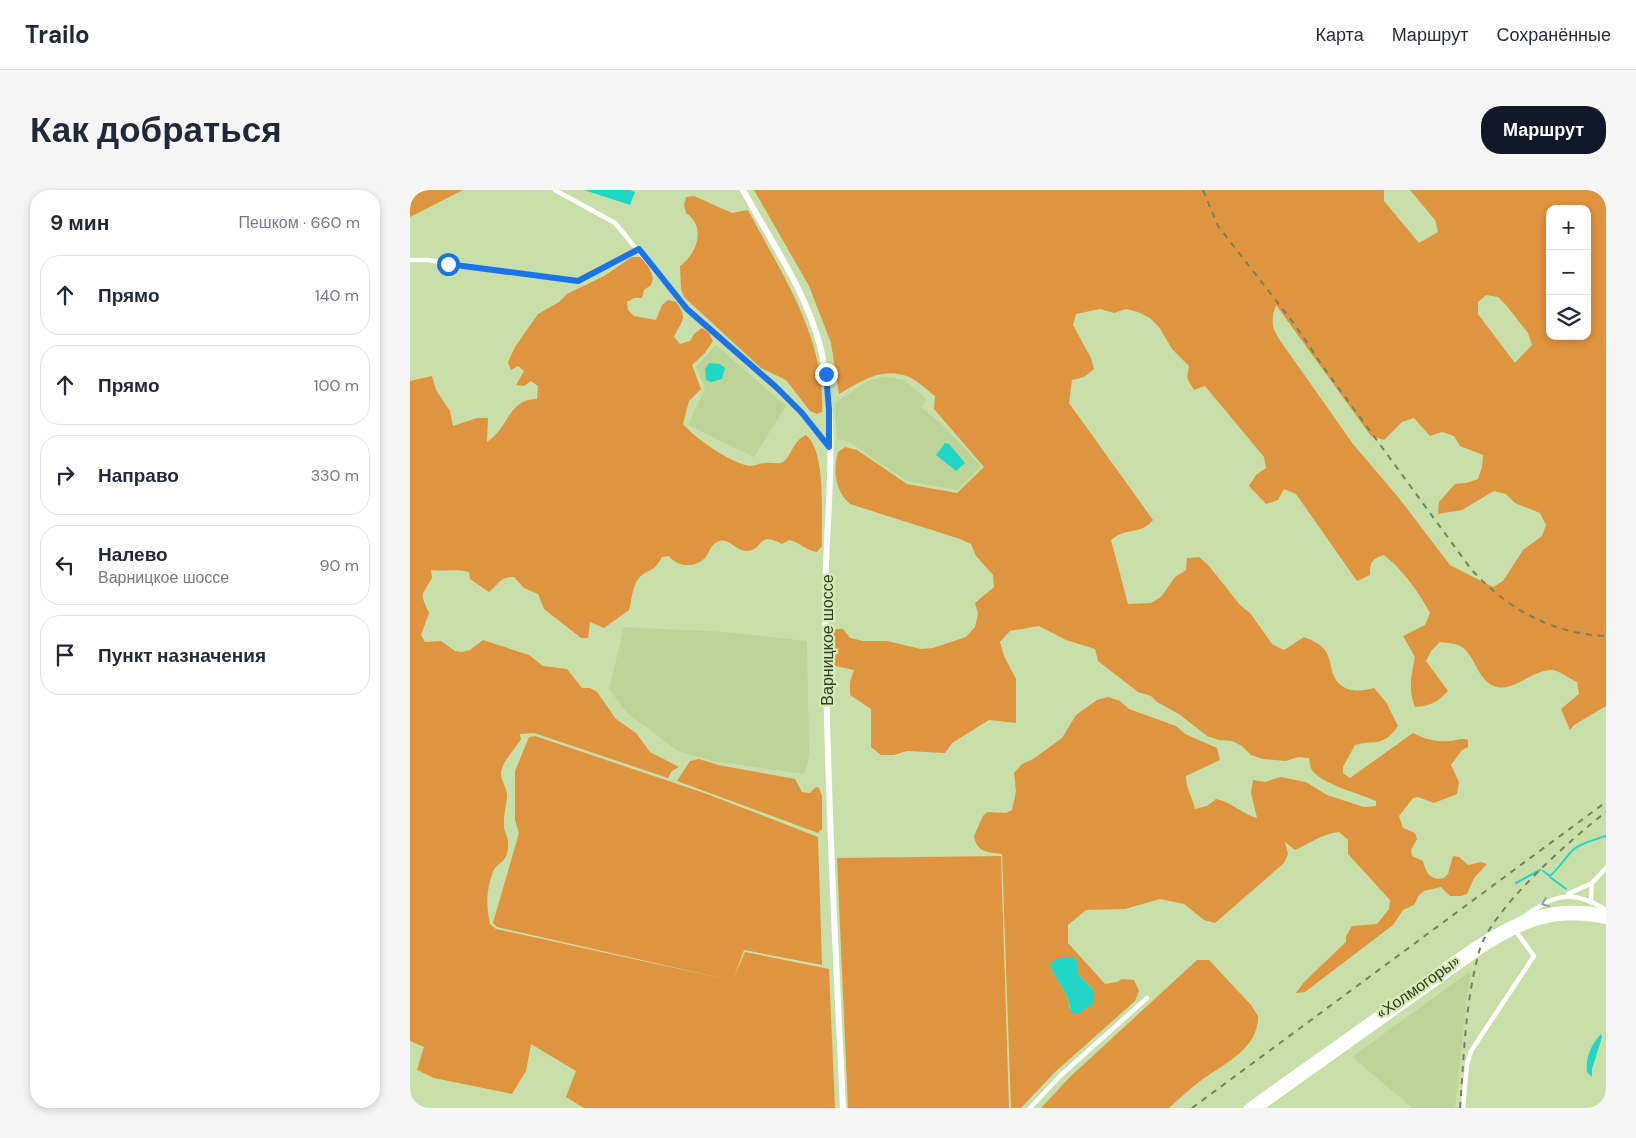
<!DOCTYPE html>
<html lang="ru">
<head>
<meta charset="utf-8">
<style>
  body { margin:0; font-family:"DM Sans",sans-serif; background:#f6f6f7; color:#1f2937 }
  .controls { position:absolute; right:15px; top:15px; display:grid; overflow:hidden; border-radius:10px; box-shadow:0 2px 8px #0003 }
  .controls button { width:45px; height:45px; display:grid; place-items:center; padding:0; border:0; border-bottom:1px solid #e0e1e3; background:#fff; color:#1f2937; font:25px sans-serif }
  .stop { position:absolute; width:15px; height:15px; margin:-11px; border:4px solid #1a73e8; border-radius:50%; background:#fff }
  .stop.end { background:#1a73e8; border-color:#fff; box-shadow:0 1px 5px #0008 }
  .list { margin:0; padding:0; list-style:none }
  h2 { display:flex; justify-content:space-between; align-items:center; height:65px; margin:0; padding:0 20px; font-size:21px }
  h2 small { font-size:16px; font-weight:400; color:#747a83 }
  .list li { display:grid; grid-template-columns:32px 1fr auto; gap:15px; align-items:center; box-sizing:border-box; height:80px; margin:0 10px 10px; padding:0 10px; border:1px solid #e0e1e3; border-radius:20px }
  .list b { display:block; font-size:19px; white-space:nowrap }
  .list p { margin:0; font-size:16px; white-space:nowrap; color:#747a83 }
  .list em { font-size:16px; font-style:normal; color:#747a83 }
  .icon { flex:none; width:28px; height:28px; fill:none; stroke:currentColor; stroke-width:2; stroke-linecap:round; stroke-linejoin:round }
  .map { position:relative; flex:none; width:1196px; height:918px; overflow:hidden; border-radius:20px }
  header { display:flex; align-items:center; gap:30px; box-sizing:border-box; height:70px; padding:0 25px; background:#fff; border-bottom:1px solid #e0e1e3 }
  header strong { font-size:24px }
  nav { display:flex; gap:28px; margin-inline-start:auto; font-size:18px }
  .intro { display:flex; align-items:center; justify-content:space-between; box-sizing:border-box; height:120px; padding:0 30px }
  h1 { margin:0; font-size:35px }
  .button { padding:12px 22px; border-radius:20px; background:#111827; color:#fff; font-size:18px; font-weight:700 }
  main { display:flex; gap:30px; padding:0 30px }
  aside { flex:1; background:#fff; border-radius:20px; box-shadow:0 2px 8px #0003 }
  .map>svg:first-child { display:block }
  .built { fill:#bcd497 }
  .green { fill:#df943f; fill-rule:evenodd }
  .water { fill:#20d6c7 }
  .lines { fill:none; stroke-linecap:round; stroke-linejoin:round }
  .stream { stroke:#20d6c7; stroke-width:2 }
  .street { stroke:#fff; stroke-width:4.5 }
  .secondary { stroke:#fff; stroke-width:6 }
  .highway { stroke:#fff; stroke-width:8 }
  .rail { stroke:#74835f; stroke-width:2; stroke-dasharray:6 6; stroke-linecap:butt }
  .oneway { stroke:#989d92 }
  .route { stroke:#1a73e8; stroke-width:6 }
  .labels { text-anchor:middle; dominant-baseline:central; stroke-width:4.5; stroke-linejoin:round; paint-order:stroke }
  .street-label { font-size:16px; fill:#323b25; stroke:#d6ecb5 }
</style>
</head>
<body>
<header>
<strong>Trailo</strong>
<nav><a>Карта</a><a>Маршрут</a><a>Сохранённые</a></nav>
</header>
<div class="intro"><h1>Как добраться</h1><a class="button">Маршрут</a></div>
<main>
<aside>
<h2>9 мин<small>Пешком · 660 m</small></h2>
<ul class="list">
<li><svg class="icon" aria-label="ahead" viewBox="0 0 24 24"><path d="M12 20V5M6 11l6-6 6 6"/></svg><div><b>Прямо</b></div><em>140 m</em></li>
<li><svg class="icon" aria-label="ahead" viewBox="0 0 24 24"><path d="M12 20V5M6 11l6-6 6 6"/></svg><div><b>Прямо</b></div><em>100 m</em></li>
<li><svg class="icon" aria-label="right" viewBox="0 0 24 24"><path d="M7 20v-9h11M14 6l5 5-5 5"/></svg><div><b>Направо</b></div><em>330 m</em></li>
<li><svg class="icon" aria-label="left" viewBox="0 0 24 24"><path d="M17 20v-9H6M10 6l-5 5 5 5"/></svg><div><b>Налево</b><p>Варницкое шоссе</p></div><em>90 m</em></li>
<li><svg class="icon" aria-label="arrive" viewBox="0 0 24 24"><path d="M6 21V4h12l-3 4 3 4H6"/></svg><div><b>Пункт назначения</b></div></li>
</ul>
</aside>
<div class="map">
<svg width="1196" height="918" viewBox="0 0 1196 918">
  <rect width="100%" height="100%" fill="#c9dfa9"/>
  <g class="built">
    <path d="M 306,155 L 376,216 L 344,267 L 278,235 L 295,198 L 286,177 Z"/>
    <path d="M 475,187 L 495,190 L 517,210 L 511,217 L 535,237 L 571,276 L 547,300 L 497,291 L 438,251 L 427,249 L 425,213 L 459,190 Z"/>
    <path d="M 214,437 L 315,442 L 397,451 L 399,566 L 394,584 L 303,571 L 268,561 L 216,522 L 199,499 Z"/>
    <path d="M 1059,782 L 1061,785 L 1057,806 L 1045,918 L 1003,918 L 942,867 Z"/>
  </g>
  <g class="green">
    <path d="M 0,0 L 53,0 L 0,27 Z"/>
    <path d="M 344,0 L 974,0 L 974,11 L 1009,53 L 1028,42 L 1025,30 L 1000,0 L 1196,0 L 1196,516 L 1164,535 L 1160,540 L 1151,519 L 1169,504 L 1167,492 C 1160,489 1150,481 1143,480 C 1123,478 1103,504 1084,496 C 1067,489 1066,467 1052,457 C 1046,453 1037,453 1030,452 L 1021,461 L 1016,471 L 1038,501 C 1028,512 1020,516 1005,517 C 998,499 1001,486 1005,467 L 993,446 L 1015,435 L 1020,423 C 1008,401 993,380 974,365 C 961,369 960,373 960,385 L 947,391 L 886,304 L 874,299 L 868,310 L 856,314 L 839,296 L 846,285 L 856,278 L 854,267 L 795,196 L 784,200 L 777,188 L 779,176 L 762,159 L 749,137 L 740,128 L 728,122 L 716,119 L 704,123 L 690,119 L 666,124 L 663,135 L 681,168 L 684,179 L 674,187 L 662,190 L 659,213 L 743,330 C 729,346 718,336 701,350 L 718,414 L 741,413 L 751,407 L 765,387 L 776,380 L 777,368 L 789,367 L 799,376 L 830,415 L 840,423 L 862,454 L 874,460 L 894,447 C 901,450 909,453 914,459 C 920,466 920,474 922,481 C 928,502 947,503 964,498 L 976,512 L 988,536 C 972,558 967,549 945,555 L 933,577 L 933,583 L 940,588 L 1003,543 C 1014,549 1026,552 1038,551 C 1046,551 1050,547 1058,550 L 1058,557 L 1052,560 L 1041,575 L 1049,592 L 1047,604 L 1024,613 L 1008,607 L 1003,608 L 989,626 L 993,638 L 1005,643 L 1007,649 L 1001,660 L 1002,666 L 1013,671 C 1016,683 1020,691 1034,688 L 1038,684 L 1043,666 L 1049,667 L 1058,675 L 1071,672 L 1077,674 L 1064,688 L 1057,704 L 1051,706 L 1040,706 L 1031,697 L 1014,701 L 1009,705 L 1004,715 L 993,720 L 983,735 L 895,802 L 886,803 L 894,792 L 936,752 L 936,746 L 942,736 L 967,734 L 979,719 L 980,710 L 938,664 L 938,650 L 929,642 C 911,644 901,653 885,660 L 875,652 L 878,664 L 874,673 L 805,733 L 794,730 L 774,714 L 750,709 L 715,719 L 676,720 L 658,735 L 658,753 L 695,794 L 707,792 L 712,789 L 724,790 L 729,801 L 725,811 L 645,882 L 611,918 L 601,918 L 592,664 C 578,662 567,663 564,646 L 573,626 L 577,622 L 596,623 L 602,620 L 606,601 L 604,583 L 612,574 L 623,569 L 652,548 L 666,525 L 687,510 L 698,507 L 710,511 L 719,519 L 766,536 L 775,544 L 807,558 L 810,570 L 776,586 C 776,599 782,606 785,619 L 797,616 L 806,609 C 822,612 832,624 847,628 L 841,603 L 843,590 L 855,592 L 870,587 L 896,592 L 917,605 L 954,617 L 966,616 L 966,611 C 951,604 911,594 902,580 C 900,577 900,571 899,568 L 888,567 L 876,571 L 853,569 L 841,565 L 832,556 L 822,551 L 809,550 L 797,546 L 769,524 L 747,512 L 741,506 L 728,502 L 688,471 L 685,459 L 656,450 L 629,436 L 600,441 L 590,452 L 594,466 L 606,489 L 606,533 L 579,530 L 542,553 L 535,563 L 497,561 L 484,565 L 471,565 L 461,557 L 461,519 L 440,505 L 440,492 L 444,480 L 421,475 L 423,459 L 421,439 L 433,439 L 440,448 L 453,451 L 477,451 L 511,459 L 523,458 L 556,447 L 565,437 L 568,424 L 565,413 L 584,397 L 583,385 L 566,366 L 561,354 L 550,349 L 440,314 C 425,301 423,281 428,262 L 435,257 L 447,260 L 497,294 L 547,303 L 574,277 L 524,219 L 525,206 C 517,200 508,191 499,187 C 473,176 451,191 429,204 L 421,153 L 399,96 ZM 1140,19 L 1177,19 L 1177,146 L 1140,146 ZM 1076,105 L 1088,107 L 1096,115 L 1118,143 L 1122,155 L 1105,173 L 1068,124 L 1068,112 ZM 866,115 L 961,246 L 974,250 L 992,232 L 1004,228 L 1020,246 L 1032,242 L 1044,246 L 1050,256 L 1073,265 L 1072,277 L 1068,289 L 1056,293 L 1045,294 L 1029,312 L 1028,324 L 1052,320 L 1084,301 L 1096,304 L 1105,313 L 1130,323 L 1136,335 L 1132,346 L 1113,360 L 1093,391 L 1083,397 L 1040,375 L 988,307 L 943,254 L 869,149 C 861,136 861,129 866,115 ZM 666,777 L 667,783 L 684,801 L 683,813 L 674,820 L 660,819 L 657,806 L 641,779 Z"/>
    <path d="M 284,6 L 322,23 L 338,20 C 371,83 416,148 412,222 L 407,224 L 400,221 L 376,190 L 351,178 L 274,107 L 271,99 L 270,76 C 288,63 296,36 276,23 L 274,15 L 276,7 Z"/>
    <path d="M 222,67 L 230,67 L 237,72 L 243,88 L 241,95 L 234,100 L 232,108 L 224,108 L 217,112 L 218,120 L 224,126 L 246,130 L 252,115 L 258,110 L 266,112 C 279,129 271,131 264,147 L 270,154 L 280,151 L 284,144 L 292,138 L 299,143 L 303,151 L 294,164 L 282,175 L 291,199 L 279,211 L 273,234 C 286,249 320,273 340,276 C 346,276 350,273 355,273 C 360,272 366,274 371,273 C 381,269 382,251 396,245 C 417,262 411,329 412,356 L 407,362 C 396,361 390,352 379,350 L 372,354 C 347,341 354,359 338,361 C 326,362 320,348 309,351 C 300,354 300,363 294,369 C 283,378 267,377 259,366 L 252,367 C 243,384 238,378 229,388 C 222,396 222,410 219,420 L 194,438 L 180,432 L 178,448 L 171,448 L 134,419 L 128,404 L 114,398 L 104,387 C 91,386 88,395 79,402 L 60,389 L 59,382 C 46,378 35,382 21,380 L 22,388 C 12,406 9,402 19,423 L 11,445 L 15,452 L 31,451 L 45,461 L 52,462 L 60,460 L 73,450 L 119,465 L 133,476 L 157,479 L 172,498 L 180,498 L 187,502 L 206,529 L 226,543 L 240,562 L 269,577 L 262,581 L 258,588 L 124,543 L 110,544 L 111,549 C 106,557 95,569 92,578 C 88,589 98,597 97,607 C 96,617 93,627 94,638 C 95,643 98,647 98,653 C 99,674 87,671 83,682 C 76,701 76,714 80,734 L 86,739 L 324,791 L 87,737 L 83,733 L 109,643 L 105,630 L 105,581 L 119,547 L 125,546 L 297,604 L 408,647 L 412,775 L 334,760 L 324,787 L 335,762 L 419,779 L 425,918 L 174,918 L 156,907 L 166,881 L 121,854 L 116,881 L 102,904 L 24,888 L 7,880 L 14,857 L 0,851 L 0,191 L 22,186 L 26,200 L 40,221 L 43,236 L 67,228 L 78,228 L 77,252 C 99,238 98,209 127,209 L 128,196 L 121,191 L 114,196 L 106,195 L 114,181 L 108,176 L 101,180 L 98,172 L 105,157 L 128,124 L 149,112 L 157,104 L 194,86 Z"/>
    <path d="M 289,569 L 308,575 L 385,589 L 392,602 L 400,603 L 406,597 L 409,598 L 412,606 L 412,639 L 408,643 L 267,591 L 280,571 Z"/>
    <path d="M 591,666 L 599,918 L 438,918 L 427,668 Z"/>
    <path d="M 787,770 L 799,770 L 841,815 L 848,826 C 849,860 811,875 789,892 C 778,900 769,909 759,918 L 631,918 L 660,887 Z"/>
  </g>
  <g class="water">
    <path d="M 174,0 L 220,0 L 225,2 L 220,15 Z"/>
    <path d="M 299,173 L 310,174 L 315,178 L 312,189 L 301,192 L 296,190 L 295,179 Z"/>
    <path d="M 535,253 L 539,254 L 555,273 L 546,281 L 526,265 Z"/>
    <path d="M 651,767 L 663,767 L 667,771 L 667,783 L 684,801 L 684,813 L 668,824 L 662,824 L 657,806 L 641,779 L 640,773 Z"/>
    <path d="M 1191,844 L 1192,847 L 1182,879 L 1182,887 L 1177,882 C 1175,868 1182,853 1191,844 Z"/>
  </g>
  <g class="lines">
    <g class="stream">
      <path d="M 1133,681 L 1140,686 C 1148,679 1153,671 1160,663 C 1168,653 1185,650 1196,646"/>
      <path d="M 1140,687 L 1156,699"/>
      <path d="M 1106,693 L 1130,680"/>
    </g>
    <g class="street">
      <path d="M 145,0 L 205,33 L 277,119 L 366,197 L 392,223 L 419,257"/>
      <path d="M 0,70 L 18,70 L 168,91 L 229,59"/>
      <path d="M 1158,704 L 1182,693"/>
      <path d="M 1181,710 L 1182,693 L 1196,678"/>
      <path d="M 1112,728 C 1143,705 1162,698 1196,720"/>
      <path d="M 620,918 L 651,885 L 737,808"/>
      <path d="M 1053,918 L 1057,874 L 1061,861 L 1124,766 L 1105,740"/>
    </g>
    <path class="secondary" d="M 333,0 C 360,50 396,101 410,156 C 431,241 414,337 415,424 C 417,589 425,753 433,918"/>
    <g class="highway">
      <path d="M 838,918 C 891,879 945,842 999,803 C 1036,777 1075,744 1117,728 C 1143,718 1170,718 1196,723"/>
      <path d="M 849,918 L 1069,761 C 1111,733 1145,719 1196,730"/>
    </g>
    <g class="rail">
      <path d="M 793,0 L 808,36 L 885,135 L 914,178 L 1061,379 C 1096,418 1142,444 1196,446"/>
      <path d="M 782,918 L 1196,612"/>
      <path d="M 1050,918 C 1054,866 1055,813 1069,762 C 1080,720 1161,649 1196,622"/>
    </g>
  </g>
  <defs><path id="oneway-chevron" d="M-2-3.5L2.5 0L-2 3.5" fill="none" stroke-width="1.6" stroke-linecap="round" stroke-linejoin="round" transform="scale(1.25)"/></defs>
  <use class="oneway" href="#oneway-chevron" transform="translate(1135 713) rotate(158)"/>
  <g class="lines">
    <path class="route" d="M 38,74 L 168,91 L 229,59 L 277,119 L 366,197 L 392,223 L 419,257 L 419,219 L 416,184"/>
  </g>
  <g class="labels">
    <g class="street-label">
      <text transform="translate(417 450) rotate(-90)">Варницкое шоссе</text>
      <text transform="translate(1008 797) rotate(-35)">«Холмогоры»</text>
    </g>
  </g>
</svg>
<div class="controls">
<button>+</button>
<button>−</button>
<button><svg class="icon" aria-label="layers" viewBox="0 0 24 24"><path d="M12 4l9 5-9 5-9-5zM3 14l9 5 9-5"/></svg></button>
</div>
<div class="stop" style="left:38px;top:74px"></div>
<div class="stop end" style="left:416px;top:184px"></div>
</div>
</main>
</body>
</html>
